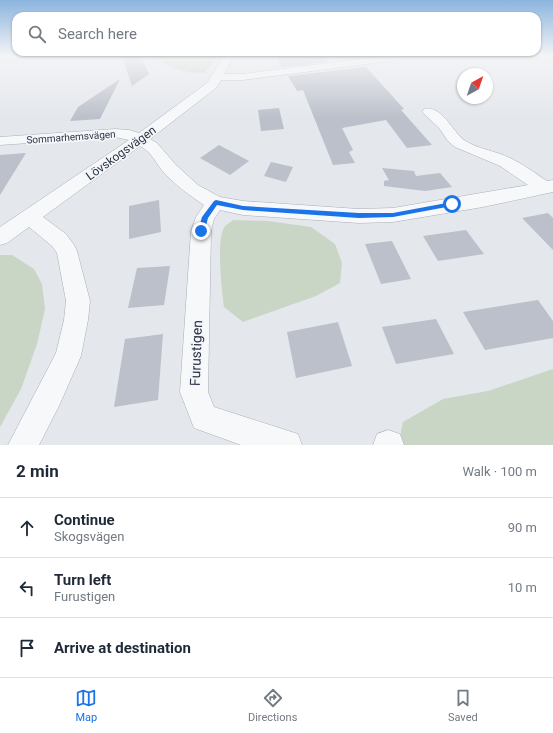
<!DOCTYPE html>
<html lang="en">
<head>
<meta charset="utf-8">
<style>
  body { margin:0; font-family:Roboto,sans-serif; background:#f2f2f3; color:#1f2937 }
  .compass { position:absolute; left:457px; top:68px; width:36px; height:36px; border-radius:50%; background:#fff; box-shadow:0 1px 3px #0004; rotate:40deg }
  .stop { position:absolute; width:12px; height:12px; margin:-9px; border:3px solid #1a73e8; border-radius:50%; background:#fff }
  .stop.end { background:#1a73e8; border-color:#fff; box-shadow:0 1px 4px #0008 }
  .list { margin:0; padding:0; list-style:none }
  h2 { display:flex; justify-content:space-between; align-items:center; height:52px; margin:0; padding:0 16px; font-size:17px }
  h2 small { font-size:13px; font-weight:400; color:#747a83 }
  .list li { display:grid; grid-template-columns:26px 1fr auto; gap:12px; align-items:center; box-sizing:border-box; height:60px; padding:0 16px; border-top:1px solid #e0e1e3 }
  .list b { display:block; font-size:15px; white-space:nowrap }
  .list p { margin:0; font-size:13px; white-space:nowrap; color:#747a83 }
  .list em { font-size:13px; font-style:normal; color:#747a83 }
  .icon { flex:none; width:22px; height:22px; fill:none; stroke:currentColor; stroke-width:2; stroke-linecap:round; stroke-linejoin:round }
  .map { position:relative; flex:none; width:553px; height:445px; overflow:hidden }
  .search { position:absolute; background:#fff; box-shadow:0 1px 3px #0004; left:12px; right:12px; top:12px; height:44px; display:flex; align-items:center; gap:10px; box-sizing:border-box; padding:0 14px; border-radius:12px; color:#747a83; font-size:15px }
  .sheet { height:232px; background:#fff }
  nav { display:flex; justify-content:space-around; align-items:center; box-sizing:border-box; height:56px; border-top:1px solid #e0e1e3; background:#fff; font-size:11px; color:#747a83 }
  nav a { display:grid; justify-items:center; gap:2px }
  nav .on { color:#1a73e8 }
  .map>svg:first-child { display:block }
  .green { fill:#c9d6c5 }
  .building { fill:#bbc0ca }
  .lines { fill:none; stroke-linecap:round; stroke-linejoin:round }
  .street-casing { stroke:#a9aeb7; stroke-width:1 }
  .street { fill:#f7f8fa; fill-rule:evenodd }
  .route { fill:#1a73e8 }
  .labels { text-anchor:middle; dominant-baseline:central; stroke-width:3.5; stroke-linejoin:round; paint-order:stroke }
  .far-street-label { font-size:10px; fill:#2b3445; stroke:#f4f6f9 }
  .street-label { font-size:12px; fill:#2b3445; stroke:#f4f6f9 }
  .near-street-label { font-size:14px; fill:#2b3445; stroke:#f4f6f9 }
</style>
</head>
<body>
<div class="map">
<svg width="553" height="445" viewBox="0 0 553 445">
  <rect width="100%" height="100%" fill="#e4e7ec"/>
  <g class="green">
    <path d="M 158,56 L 218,56 L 205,73 C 187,73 174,70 159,60 Z"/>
    <path d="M 233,220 L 268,221 L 311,227 L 335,244 L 342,263 L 340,283 L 316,296 L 243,322 L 224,307 C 222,292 216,240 224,228 C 225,225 231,222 233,220 Z"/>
    <path d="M 0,255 L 12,255 L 34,269 L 42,284 L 45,309 L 37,344 L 21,389 L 0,427 Z"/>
    <path d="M 553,369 L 553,445 L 398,445 L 403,422 L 443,399 L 488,391 Z"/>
  </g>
  <g class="building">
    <path d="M 122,56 L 141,56 L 149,74 L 132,86 Z"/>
    <path d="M 275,56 L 323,56 L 329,62 L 282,67 Z"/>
    <path d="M 366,67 L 404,109 L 401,110 L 432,145 L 407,148 L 386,120 L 342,128 L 353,150 L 349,152 L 355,163 L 333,165 L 303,90 L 297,91 L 288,76 Z"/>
    <path d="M 120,79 L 100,119 L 70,121 L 78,107 Z"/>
    <path d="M 279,108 L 284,129 L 261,131 L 258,110 Z"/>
    <path d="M 219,145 L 249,161 L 230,175 L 200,158 Z"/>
    <path d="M 26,153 L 0,195 L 0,155 Z"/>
    <path d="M 271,162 L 293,167 L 286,182 L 264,176 Z"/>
    <path d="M 382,168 L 414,171 L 416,176 L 440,173 L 452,187 L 425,191 L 384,186 L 384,181 L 389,180 Z"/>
    <path d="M 159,200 L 161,232 L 129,239 L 129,206 Z"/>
    <path d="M 548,213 L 553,218 L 553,250 L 522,218 Z"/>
    <path d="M 466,230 L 484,254 L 438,261 L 423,236 Z"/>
    <path d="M 392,241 L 411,279 L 381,284 L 365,244 Z"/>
    <path d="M 170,266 L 164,305 L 128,308 L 137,268 Z"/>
    <path d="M 538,300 L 553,321 L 553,338 L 485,350 L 463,312 Z"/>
    <path d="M 436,319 L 454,354 L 396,364 L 382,327 Z"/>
    <path d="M 338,322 L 352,366 L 296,378 L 287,332 Z"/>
    <path d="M 163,334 L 158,400 L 114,407 L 125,339 Z"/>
  </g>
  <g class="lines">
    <g class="street-casing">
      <g id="street">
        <path d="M 224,56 L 234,56 L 224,74 L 243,74 L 384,56 L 411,56 L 406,59 L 243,80 L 221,80 L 216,88 L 150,139 L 157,143 L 176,165 L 198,185 L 220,197 L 243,201 L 359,209 L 393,208 L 528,185 L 500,166 L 455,147 L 448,141 L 439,128 L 422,112 L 424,109 C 442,105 452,131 464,140 C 477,149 496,151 510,158 C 523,164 535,173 547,181 L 553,180 L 553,192 L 483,207 L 393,222 L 359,223 L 243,215 L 220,210 L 214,219 L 211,231 L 208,392 L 214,407 L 298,434 L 302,445 L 241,445 L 194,428 L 180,392 L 191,231 L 196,217 L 204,205 C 190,196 177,186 165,174 C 156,164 152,152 140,146 L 43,217 L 66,234 L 74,245 L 77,251 L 90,301 L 88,320 L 81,356 L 59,406 L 39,445 L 8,445 L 56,353 L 64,320 L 66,301 L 57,253 L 52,246 L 29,227 L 7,243 L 0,245 L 0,227 L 129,140 L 115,137 L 0,145 L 0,137 L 115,129 L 129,130 L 139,133 L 207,83 Z"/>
        <path d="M 388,430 L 400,434 L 404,445 L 373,445 L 377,434 Z"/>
      </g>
    </g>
    <use href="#street" class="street"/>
  </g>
  <linearGradient id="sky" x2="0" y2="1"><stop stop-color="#8bb4dd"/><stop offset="0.47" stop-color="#f3f4f6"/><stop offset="1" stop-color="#f3f4f6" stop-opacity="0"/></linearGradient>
  <rect width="553" height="118" fill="url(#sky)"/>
  <path class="route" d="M 216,200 L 243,206 L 359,213 L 393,213 L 452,202 L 455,204 L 452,206 L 393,217 L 359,218 L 243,210 L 217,205 L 208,218 L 204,233 L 199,233 L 198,231 L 202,217 L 214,201 Z"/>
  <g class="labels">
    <g class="far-street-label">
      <text transform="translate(71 137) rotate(-4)">Sommarhemsvägen</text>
    </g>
    <g class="street-label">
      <text transform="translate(121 153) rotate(-36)">Lövskogsvägen</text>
    </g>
    <g class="near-street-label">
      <text transform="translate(196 353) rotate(-88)">Furustigen</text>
    </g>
  </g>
</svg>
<svg class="compass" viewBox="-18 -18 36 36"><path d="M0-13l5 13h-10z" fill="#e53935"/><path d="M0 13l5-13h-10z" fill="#747a83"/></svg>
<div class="stop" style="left:452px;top:204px"></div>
<div class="stop end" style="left:201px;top:231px"></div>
<div class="search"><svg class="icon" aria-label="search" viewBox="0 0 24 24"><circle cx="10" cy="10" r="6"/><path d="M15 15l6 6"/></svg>Search here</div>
</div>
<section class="sheet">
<h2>2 min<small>Walk · 100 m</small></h2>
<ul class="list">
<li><svg class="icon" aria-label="ahead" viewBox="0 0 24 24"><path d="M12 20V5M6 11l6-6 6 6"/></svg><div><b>Continue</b><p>Skogsvägen</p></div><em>90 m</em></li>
<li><svg class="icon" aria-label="left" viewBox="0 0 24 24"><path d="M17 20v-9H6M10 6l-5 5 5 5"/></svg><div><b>Turn left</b><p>Furustigen</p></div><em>10 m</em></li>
<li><svg class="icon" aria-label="arrive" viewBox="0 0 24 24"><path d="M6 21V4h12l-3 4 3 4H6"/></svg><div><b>Arrive at destination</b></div></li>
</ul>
</section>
<nav>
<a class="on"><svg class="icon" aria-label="map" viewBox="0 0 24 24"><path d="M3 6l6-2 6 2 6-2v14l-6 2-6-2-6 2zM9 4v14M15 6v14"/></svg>Map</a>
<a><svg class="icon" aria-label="directions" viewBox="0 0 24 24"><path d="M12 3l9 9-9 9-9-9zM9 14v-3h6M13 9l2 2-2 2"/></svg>Directions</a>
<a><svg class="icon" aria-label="saved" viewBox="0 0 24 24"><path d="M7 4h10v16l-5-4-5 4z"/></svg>Saved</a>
</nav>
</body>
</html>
